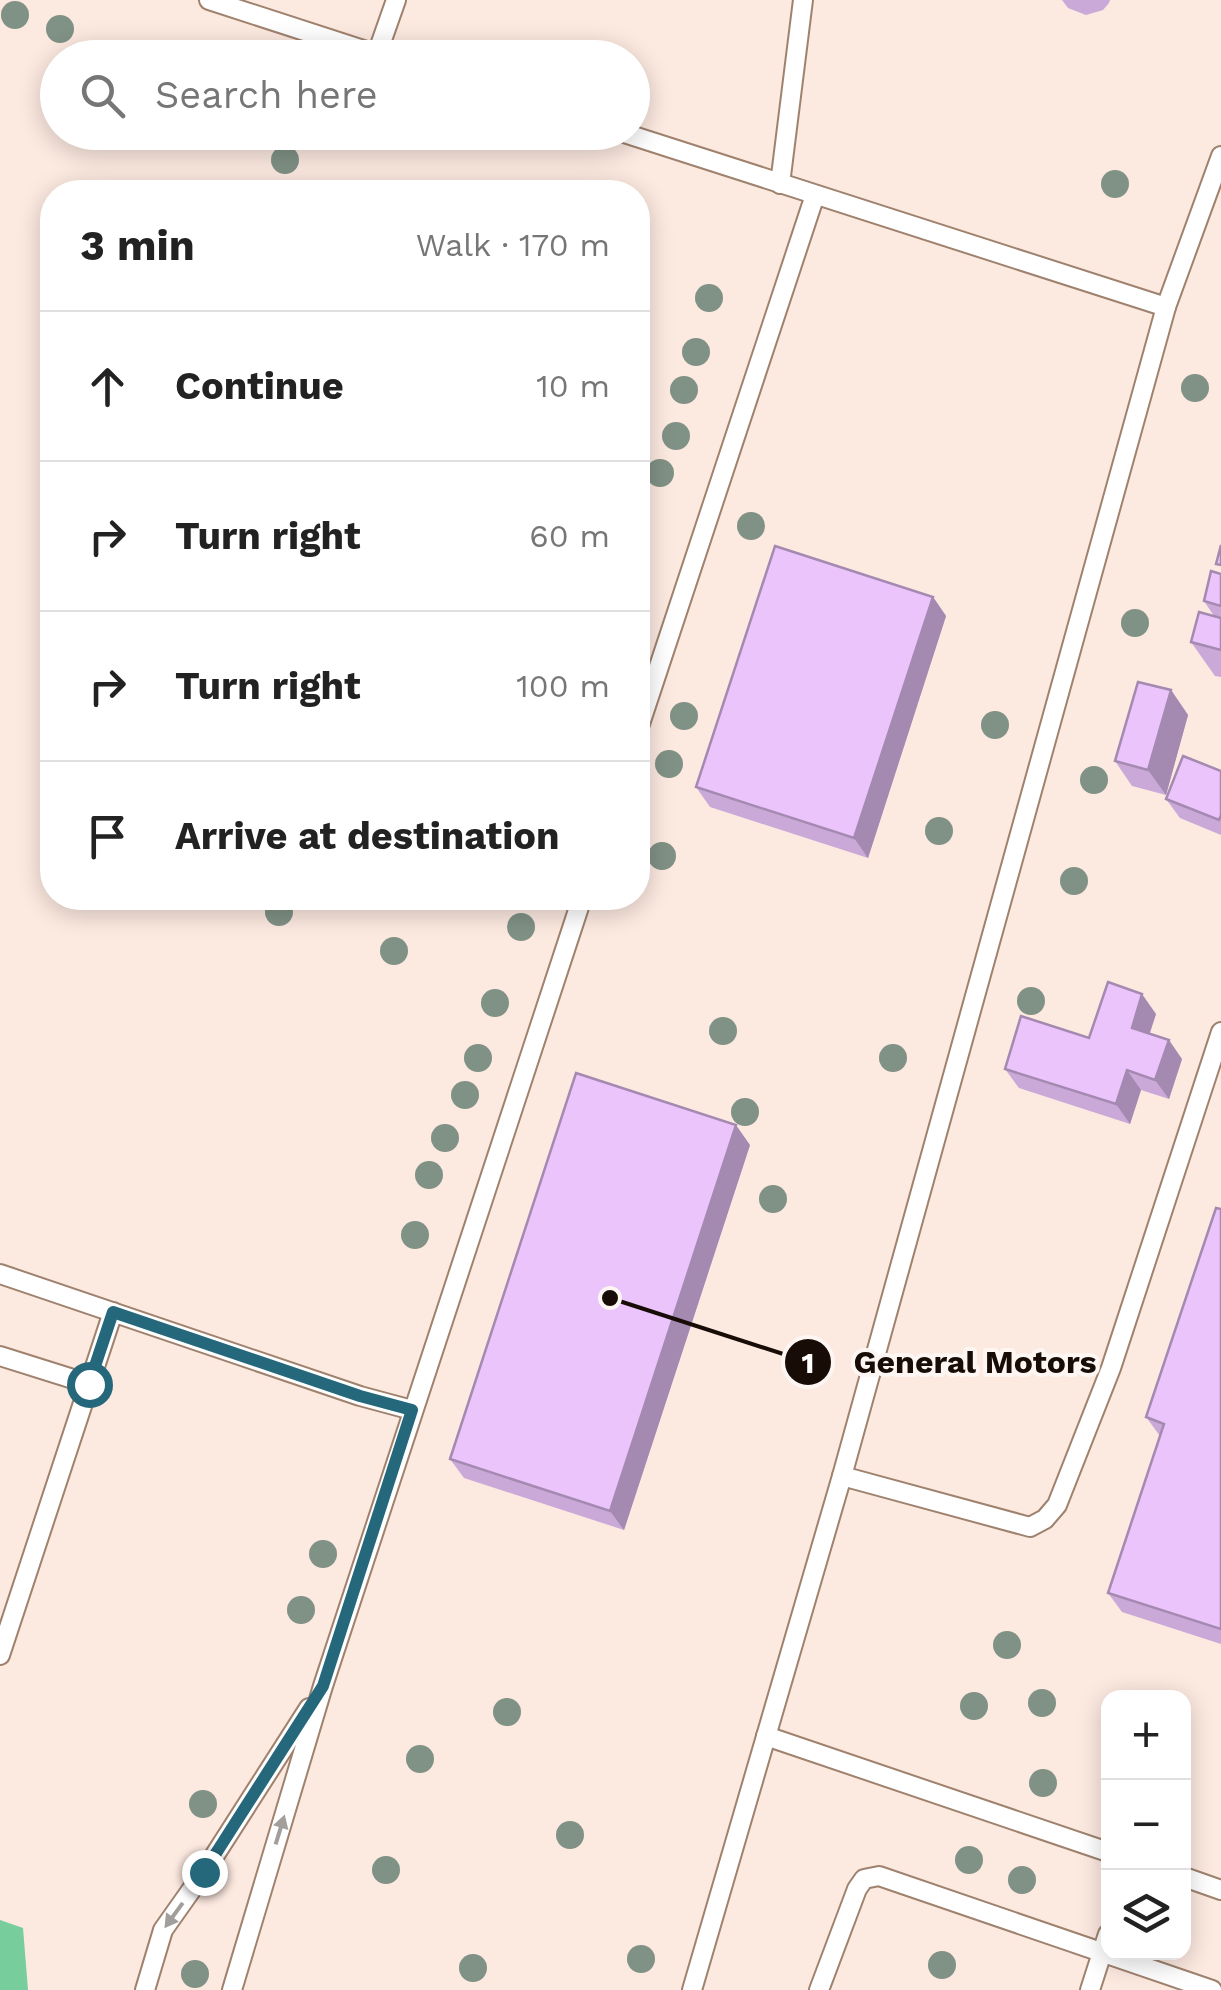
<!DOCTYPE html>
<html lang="en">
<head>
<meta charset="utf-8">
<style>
  body { margin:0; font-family:"Work Sans",sans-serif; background:#f6f6f6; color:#222 }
  .controls { position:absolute; right:30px; bottom:30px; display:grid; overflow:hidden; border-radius:20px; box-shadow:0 5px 25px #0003 }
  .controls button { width:90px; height:90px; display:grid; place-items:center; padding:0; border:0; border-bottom:2px solid #e0e0e0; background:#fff; color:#222; font:50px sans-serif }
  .stop { position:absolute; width:30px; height:30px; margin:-22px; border:8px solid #26687b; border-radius:50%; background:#fff }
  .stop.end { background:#26687b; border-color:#fff; box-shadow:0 2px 10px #0008 }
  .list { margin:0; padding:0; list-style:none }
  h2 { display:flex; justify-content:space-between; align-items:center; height:130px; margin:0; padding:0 40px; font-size:42px }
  h2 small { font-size:32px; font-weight:400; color:#767676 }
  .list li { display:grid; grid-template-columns:65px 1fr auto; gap:30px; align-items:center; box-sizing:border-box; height:150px; padding:0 40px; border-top:2px solid #e0e0e0 }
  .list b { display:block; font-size:38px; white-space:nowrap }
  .list em { font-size:32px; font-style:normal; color:#767676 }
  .icon { flex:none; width:55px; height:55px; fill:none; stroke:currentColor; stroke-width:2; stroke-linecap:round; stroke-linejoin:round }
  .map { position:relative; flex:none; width:1221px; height:1990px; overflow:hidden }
  .search { position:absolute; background:#fff; box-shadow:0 5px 25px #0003; left:40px; top:40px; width:610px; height:110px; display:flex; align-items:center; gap:25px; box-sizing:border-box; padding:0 35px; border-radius:55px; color:#767676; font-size:38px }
  .panel { position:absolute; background:#fff; box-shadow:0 5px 25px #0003; left:40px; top:180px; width:610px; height:730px; border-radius:40px }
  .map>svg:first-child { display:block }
  .industrial { fill:#fce9e0; fill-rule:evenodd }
  .forest { fill:#78cd9d }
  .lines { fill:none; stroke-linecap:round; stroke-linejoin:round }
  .service-casing { stroke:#9f826e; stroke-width:22 }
  .service { stroke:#fff; stroke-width:18 }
  .tree { fill:#809185 }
  .wall { fill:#caa9d9 }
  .shaded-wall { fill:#a489b0 }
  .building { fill:#ebc4fc; stroke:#a489b0; stroke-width:2.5 }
  .oneway { fill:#a29e9b }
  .route { stroke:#26687b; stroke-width:12 }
  .leader { fill:none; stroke:#170c06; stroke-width:4 }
  .callout-dot { fill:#170c06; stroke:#fdf6f2; stroke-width:4 }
  .mark-label { font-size:30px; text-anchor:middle; font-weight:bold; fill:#fff }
  .callout-label { font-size:32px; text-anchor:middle; font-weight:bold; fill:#170c06; stroke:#fdf6f2; stroke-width:8; stroke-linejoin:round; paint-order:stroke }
</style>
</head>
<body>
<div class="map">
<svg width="1221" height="1990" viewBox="0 0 1221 1990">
  <rect width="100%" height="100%" fill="#fdf6f2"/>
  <path class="industrial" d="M 0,0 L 1221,0 L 1221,1990 L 0,1990 ZM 58,58 L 632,58 L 632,132 L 58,132 ZM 52,192 L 638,192 L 638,898 L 52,898 ZM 1108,1698 L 1184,1698 L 1184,1952 L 1108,1952 Z"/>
  <path class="forest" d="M 0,1920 L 23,1928 L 28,1990 L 0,1990 Z"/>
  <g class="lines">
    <g class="service-casing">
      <g id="service">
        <path d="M 209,0 L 388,58"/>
        <path d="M 377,54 L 396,0"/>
        <path d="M 621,132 L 1166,307"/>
        <path d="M 780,184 L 803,0"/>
        <path d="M 638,730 L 815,195"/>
        <path d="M 0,1274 L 360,1396 L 412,1410"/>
        <path d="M 0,1356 L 89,1384"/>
        <path d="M 842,1476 L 1030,1527 L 1045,1519 L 1057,1505 L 1111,1368 L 1221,1032"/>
        <path d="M 0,1655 L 113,1312"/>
        <path d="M 766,1736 L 1108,1852"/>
        <path d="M 1184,1877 L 1221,1890"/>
        <path d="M 145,1990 L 163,1930 L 204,1872 L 309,1708"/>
        <path d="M 232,1990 L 323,1686 L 582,898"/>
        <path d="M 692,1990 L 842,1476 L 1166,307 L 1221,156"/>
        <path d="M 819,1990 L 857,1889 L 864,1879 L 879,1876 L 1212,1990"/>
        <path d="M 1090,1990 L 1108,1934"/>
      </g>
    </g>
    <use href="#service" class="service"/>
  </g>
  <g class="tree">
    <circle cx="15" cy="15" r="14"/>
    <circle cx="60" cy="29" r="14"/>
    <circle cx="285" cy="160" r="14"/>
    <circle cx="1115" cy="184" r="14"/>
    <circle cx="709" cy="298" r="14"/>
    <circle cx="696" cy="352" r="14"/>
    <circle cx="1195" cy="388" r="14"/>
    <circle cx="684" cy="390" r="14"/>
    <circle cx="676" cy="436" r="14"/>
    <circle cx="660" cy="473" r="14"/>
    <circle cx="751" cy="526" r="14"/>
    <circle cx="1135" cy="623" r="14"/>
    <circle cx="684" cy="716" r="14"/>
    <circle cx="995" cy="725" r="14"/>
    <circle cx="669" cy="764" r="14"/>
    <circle cx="1094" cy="780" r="14"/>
    <circle cx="939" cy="831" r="14"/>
    <circle cx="662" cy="856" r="14"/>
    <circle cx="1074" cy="881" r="14"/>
    <circle cx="279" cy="912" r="14"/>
    <circle cx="521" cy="927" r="14"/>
    <circle cx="394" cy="951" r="14"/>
    <circle cx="1031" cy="1001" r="14"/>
    <circle cx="495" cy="1003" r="14"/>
    <circle cx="723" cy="1031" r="14"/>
    <circle cx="478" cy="1058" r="14"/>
    <circle cx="893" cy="1058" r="14"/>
    <circle cx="465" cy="1095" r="14"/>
    <circle cx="745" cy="1112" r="14"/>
    <circle cx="445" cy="1138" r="14"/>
    <circle cx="429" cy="1175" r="14"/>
    <circle cx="773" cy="1199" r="14"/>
    <circle cx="415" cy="1235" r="14"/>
    <circle cx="323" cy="1554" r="14"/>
    <circle cx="301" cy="1610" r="14"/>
    <circle cx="1007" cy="1645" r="14"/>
    <circle cx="1042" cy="1703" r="14"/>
    <circle cx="974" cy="1706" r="14"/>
    <circle cx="507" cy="1712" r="14"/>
    <circle cx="420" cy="1759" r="14"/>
    <circle cx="1043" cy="1783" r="14"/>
    <circle cx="203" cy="1804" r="14"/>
    <circle cx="570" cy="1835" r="14"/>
    <circle cx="969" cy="1860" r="14"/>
    <circle cx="386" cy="1870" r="14"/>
    <circle cx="1022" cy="1880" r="14"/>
    <circle cx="641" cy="1959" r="14"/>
    <circle cx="942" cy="1965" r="14"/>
    <circle cx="473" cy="1968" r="14"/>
    <circle cx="195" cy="1974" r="14"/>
  </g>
  <g class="wall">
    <path d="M 1062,0 L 1110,0 L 1109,3 L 1103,10 L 1086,15 L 1068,8 Z"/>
    <path d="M 1221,574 L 1221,677 L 1215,676 L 1191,642 L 1214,616 L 1204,601 Z"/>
    <path d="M 933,597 L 946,616 L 868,858 L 710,807 L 696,787 Z"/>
    <path d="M 1171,690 L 1188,715 L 1166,795 L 1132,786 L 1115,761 Z"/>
    <path d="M 1221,771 L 1221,835 L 1180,818 L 1166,799 Z"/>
    <path d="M 1156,1014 L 1150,1033 L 1182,1059 L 1169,1099 L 1141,1090 L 1130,1124 L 1019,1088 L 1005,1069 Z"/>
    <path d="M 750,1145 L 624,1530 L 464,1478 L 450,1459 Z"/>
    <path d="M 1221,1209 L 1221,1644 L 1122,1612 L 1108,1593 L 1160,1436 L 1146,1417 Z"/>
  </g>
  <g class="shaded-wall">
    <path d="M 933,597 L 946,616 L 868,858 L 854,838 Z"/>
    <path d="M 1171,690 L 1188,715 L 1166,795 L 1148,770 Z"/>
    <path d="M 1142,994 L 1156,1014 L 1145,1047 L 1132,1028 Z"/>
    <path d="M 1169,1040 L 1182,1059 L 1169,1099 L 1155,1080 Z"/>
    <path d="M 1127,1070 L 1141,1090 L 1130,1124 L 1116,1104 Z"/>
    <path d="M 736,1125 L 750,1145 L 624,1530 L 610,1511 Z"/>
  </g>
  <g class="building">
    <path d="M 1221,545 L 1221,565 L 1216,564 Z"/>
    <path d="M 775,546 L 933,597 L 854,838 L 696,787 Z"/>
    <path d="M 1211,571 L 1221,574 L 1221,606 L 1204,601 Z"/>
    <path d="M 1199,612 L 1221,618 L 1221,650 L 1191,642 Z"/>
    <path d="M 1138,682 L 1171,690 L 1148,770 L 1115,761 Z"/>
    <path d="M 1183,756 L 1221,771 L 1221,815 L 1219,820 L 1166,799 Z"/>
    <path d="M 1108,982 L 1142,994 L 1132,1028 L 1169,1040 L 1155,1080 L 1127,1070 L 1116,1104 L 1005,1069 L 1021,1016 L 1089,1038 Z"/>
    <path d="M 576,1073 L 736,1125 L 610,1511 L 450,1459 Z"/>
    <path d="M 1216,1208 L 1221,1209 L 1221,1629 L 1108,1593 L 1164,1424 L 1146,1417 Z"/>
  </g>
  <defs><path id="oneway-solid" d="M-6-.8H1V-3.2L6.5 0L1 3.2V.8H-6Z" transform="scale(2.5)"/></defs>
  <g class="oneway">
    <use href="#oneway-solid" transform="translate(280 1830) rotate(-73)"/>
    <use href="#oneway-solid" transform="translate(174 1915) rotate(126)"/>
  </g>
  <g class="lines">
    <path class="route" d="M 89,1384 L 113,1312 L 360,1396 L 412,1410 L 323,1686 L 204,1872"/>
  </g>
  <path class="leader" d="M610 1298L808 1362"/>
  <g class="callout-dot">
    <circle cx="610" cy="1298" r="10"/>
    <circle cx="808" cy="1362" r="25"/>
  </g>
  <g class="mark-label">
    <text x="808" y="1373">1</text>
  </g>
  <g class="callout-label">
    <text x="975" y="1373">General Motors</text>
  </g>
</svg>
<div class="controls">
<button>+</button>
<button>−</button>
<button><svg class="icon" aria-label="layers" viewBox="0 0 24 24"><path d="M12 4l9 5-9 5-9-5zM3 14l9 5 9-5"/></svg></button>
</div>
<div class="stop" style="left:89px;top:1384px"></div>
<div class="stop end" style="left:204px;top:1872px"></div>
<div class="search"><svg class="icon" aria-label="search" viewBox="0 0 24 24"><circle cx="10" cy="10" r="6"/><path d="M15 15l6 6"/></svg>Search here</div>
<section class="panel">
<h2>3 min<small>Walk · 170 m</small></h2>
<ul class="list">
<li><svg class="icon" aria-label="ahead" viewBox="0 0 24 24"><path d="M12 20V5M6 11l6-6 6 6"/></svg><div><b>Continue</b></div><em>10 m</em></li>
<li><svg class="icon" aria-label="right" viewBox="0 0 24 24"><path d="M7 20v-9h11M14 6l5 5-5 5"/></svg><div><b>Turn right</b></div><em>60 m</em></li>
<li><svg class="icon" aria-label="right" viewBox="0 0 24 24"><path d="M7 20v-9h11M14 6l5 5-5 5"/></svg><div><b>Turn right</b></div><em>100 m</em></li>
<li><svg class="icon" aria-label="arrive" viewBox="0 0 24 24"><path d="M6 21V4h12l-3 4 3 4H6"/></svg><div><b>Arrive at destination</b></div></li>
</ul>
</section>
</div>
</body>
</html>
